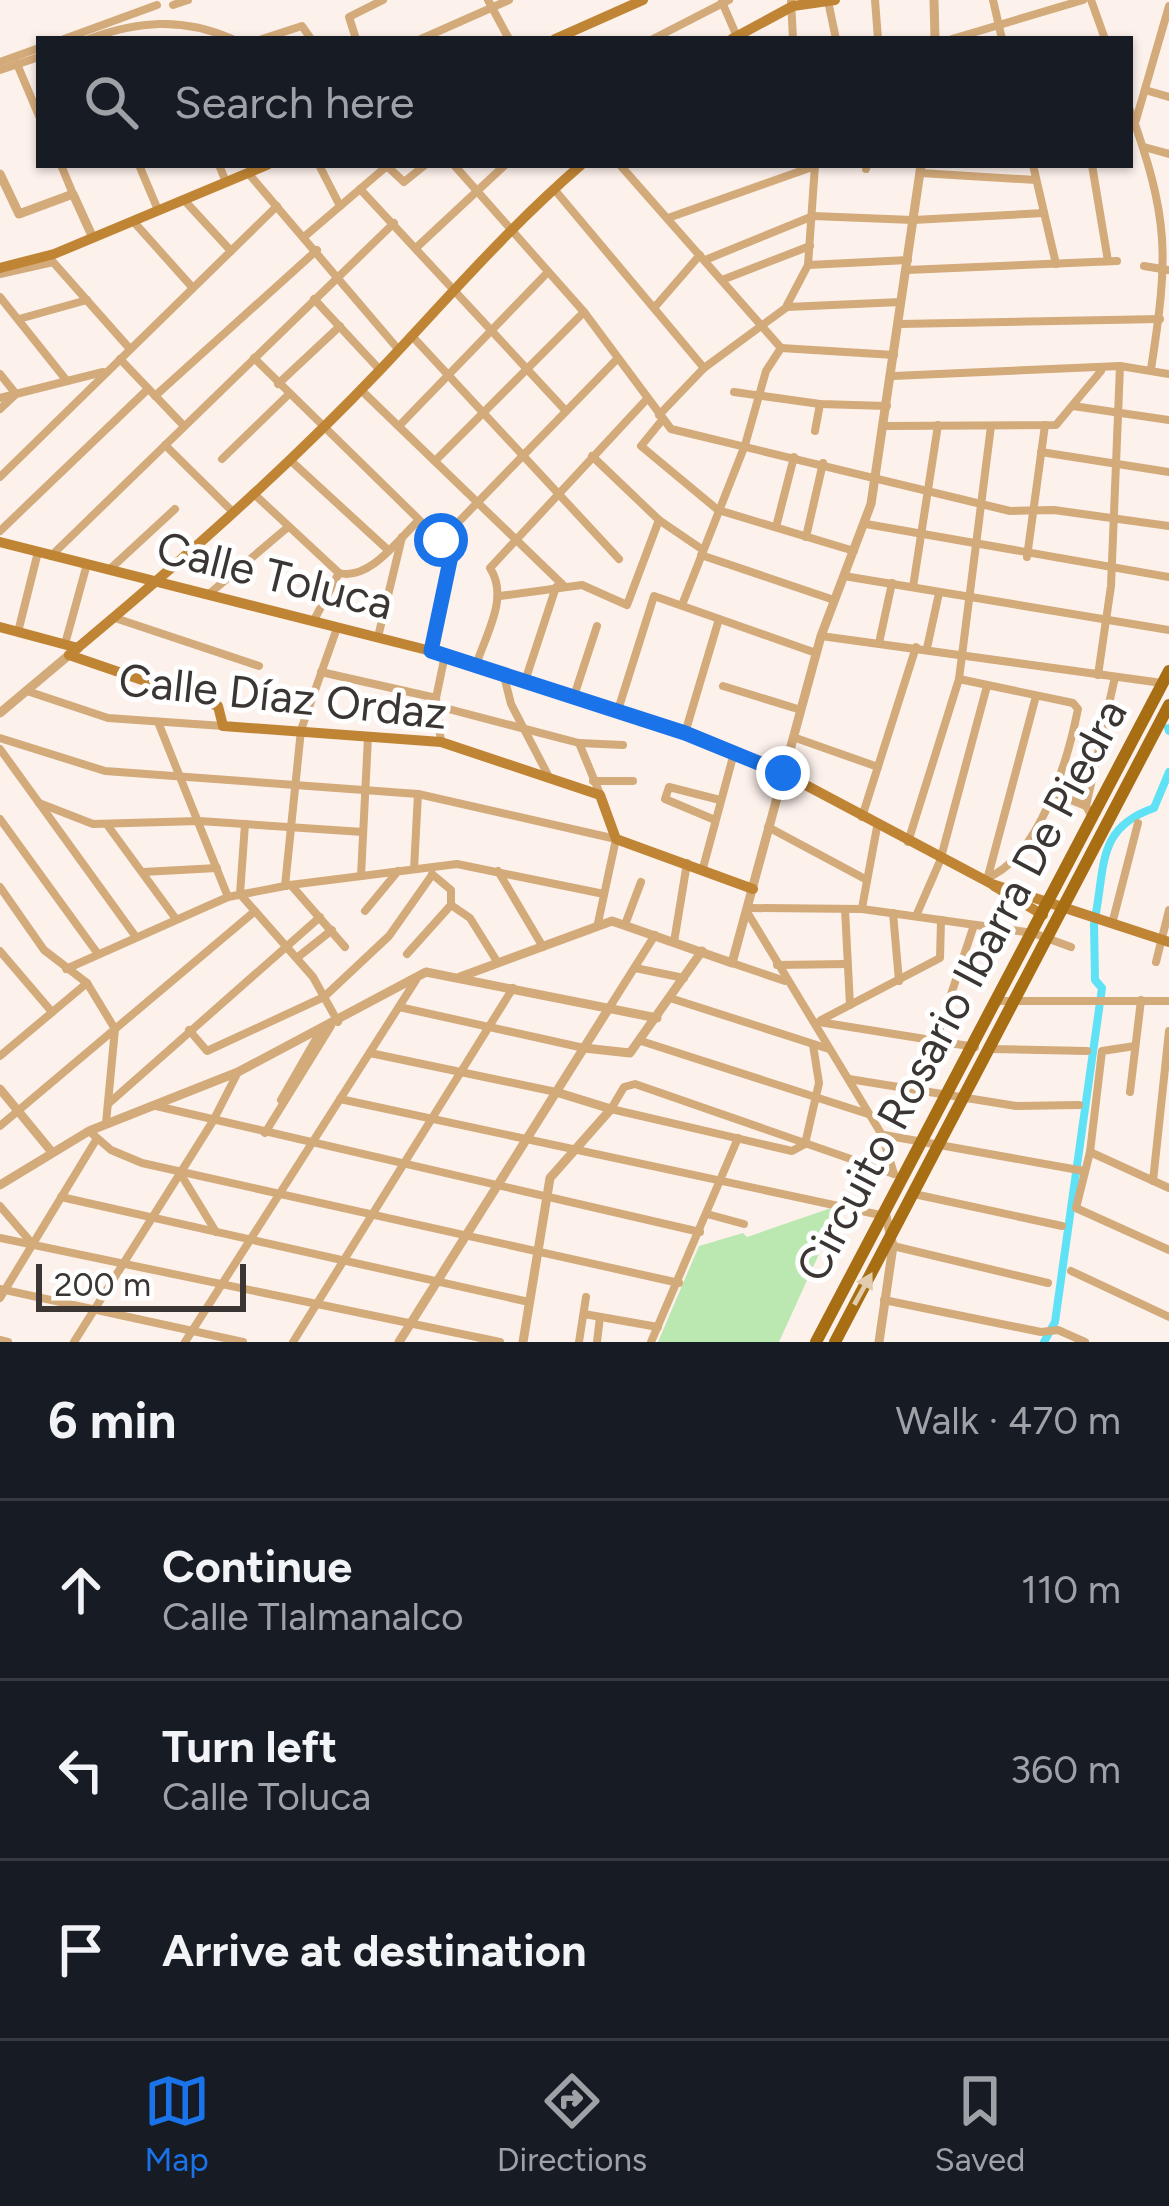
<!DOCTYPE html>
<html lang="en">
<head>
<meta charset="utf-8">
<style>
  body { margin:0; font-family:Figtree,sans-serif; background:#20242c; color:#f1f3f6 }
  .scale { position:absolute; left:36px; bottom:30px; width:210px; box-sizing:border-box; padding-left:12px; border:6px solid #3b3633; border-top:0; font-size:33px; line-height:42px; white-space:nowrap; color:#3b3633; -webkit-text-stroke:9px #fff; paint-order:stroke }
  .stop { position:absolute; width:36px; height:36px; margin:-27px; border:9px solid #1a73e8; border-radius:50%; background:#fff }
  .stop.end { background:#1a73e8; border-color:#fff; box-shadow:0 3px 12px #0008 }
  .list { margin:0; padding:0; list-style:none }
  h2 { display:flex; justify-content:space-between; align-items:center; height:156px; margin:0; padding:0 48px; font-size:51px }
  h2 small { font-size:39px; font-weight:400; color:#9ea1a6 }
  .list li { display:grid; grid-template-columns:78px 1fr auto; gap:36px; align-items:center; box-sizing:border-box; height:180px; padding:0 48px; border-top:3px solid #363941 }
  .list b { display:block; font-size:45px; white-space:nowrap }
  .list p { margin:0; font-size:39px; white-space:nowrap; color:#9ea1a6 }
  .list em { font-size:39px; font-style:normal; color:#9ea1a6 }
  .icon { flex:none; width:66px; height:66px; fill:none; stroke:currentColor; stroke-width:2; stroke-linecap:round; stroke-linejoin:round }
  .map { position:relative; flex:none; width:1169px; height:1342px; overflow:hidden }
  .search { position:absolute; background:#171b24; box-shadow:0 3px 9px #0004; left:36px; right:36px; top:36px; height:132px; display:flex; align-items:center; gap:30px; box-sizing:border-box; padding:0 42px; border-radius:0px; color:#9ea1a6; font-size:45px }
  .sheet { height:696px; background:#171b24 }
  nav { display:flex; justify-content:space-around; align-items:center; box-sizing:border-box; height:168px; border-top:3px solid #363941; background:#171b24; font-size:33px; color:#9ea1a6 }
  nav a { display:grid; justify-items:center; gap:6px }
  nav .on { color:#1a73e8 }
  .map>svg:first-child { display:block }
  .green { fill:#bbe7b0 }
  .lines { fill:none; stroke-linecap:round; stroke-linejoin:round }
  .canal { stroke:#5fe1f6; stroke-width:8 }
  .minor { stroke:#d3aa7a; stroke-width:8 }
  .tertiary { stroke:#d3aa7a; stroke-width:9 }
  .secondary { stroke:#c08534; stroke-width:10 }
  .primary { stroke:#a86e14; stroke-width:12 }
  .oneway { fill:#e1ccad }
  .route { stroke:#1a73e8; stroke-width:15 }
  .labels { text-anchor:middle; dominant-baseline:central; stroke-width:10; stroke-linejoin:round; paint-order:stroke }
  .street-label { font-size:45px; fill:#3b3633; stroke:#fff }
</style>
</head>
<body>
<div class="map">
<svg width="1169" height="1342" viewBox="0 0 1169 1342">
  <rect width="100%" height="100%" fill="#fdf1ec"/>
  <path class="green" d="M 834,1207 L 839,1210 L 779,1342 L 658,1342 L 699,1246 L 743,1233 L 747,1237 Z"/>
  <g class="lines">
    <g class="canal">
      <path d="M 1168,728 L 1169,731"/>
      <path d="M 1096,913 C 1105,862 1099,827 1154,808 L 1169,772"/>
      <path d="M 1044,1342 L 1055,1322 L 1102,988 L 1095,980 L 1094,924"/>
    </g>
    <g class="minor">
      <path d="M 488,0 L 509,39"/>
      <path d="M 791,0 L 793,39"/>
      <path d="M 875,0 L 878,39"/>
      <path d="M 993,0 L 1002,39"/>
      <path d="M 1091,0 L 1105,39"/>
      <path d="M 828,1 L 836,39"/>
      <path d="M 722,2 L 738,39"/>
      <path d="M 173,5 L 188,0"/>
      <path d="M 64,39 L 157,5"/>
      <path d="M 89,39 C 137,21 183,17 232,39"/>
      <path d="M 262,39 L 302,26 L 311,39"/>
      <path d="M 356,39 L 349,17 L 383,0"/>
      <path d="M 421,39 L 509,0"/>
      <path d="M 653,39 L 729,0"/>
      <path d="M 952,39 L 1083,0"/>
      <path d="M 0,62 L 39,48"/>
      <path d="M 17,64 L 39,116"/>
      <path d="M 0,70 L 39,57"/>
      <path d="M 1145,90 L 1169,97"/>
      <path d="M 1130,110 C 1169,219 1169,254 1151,369"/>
      <path d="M 1136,120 L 1169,6"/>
      <path d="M 1144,147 L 1169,154"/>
      <path d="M 61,165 L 73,194"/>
      <path d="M 139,165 L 158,210"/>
      <path d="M 219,165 L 226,182"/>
      <path d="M 319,165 L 340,206"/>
      <path d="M 454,165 L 584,312 L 671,429 L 1010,511 L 1054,510 L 1169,526"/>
      <path d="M 620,165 L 781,348"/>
      <path d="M 1033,165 L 1056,264"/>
      <path d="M 1092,165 L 1108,261"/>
      <path d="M 387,166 L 404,182 L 425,165"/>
      <path d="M 866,169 L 867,165"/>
      <path d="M 248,173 L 398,349"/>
      <path d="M 920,173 L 1036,180"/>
      <path d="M 360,189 L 565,410"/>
      <path d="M 554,189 L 704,368"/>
      <path d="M 184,200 L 231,251"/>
      <path d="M 668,218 L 815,166"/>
      <path d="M 133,221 L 192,287"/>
      <path d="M 304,237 L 387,166"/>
      <path d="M 417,247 L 505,165"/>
      <path d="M 705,260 L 813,216 L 913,220 L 1044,213"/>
      <path d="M 808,265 L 908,260"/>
      <path d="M 1144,266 L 1168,270"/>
      <path d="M 907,270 L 1117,261"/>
      <path d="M 0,274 L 53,262 L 130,349"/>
      <path d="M 722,280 L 810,246"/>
      <path d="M 0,297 L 67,381"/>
      <path d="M 314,299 L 380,370"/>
      <path d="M 787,305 L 808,265 L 815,165"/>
      <path d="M 654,308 L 700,255"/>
      <path d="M 19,319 L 87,300"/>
      <path d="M 900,324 L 1160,319"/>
      <path d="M 412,336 L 619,559"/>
      <path d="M 781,348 L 894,355"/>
      <path d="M 254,358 L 451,551 L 431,651"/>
      <path d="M 120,359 L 184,426"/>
      <path d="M 0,374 L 16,394 L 0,409"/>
      <path d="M 893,376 L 1120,366 L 1169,374"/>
      <path d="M 278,384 L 340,326"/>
      <path d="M 361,390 L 564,586"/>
      <path d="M 734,392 L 820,404 L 887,406"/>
      <path d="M 155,396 L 317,250"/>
      <path d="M 0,398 L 103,372"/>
      <path d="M 1073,406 L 1169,420"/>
      <path d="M 659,415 L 704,368 L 787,307 L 901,302"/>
      <path d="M 663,419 L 641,446 L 718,510 L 854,551"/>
      <path d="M 399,426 L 548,272"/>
      <path d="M 886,426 L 1056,425 L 1101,371"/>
      <path d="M 815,431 L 820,404"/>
      <path d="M 165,445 L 233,512"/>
      <path d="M 1041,452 L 1169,472"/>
      <path d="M 592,456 L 659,520 L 703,550"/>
      <path d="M 222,459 L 288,395"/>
      <path d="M 290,460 L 388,550"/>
      <path d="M 435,461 L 584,312"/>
      <path d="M 0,477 L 277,206"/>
      <path d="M 253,493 L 339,573"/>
      <path d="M 866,524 L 1169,577"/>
      <path d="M 776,527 L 794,457"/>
      <path d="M 0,531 L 148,389"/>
      <path d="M 806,537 L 823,463"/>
      <path d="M 441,540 L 618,358"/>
      <path d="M 701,555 L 834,600"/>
      <path d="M 51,556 L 394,223"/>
      <path d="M 1027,557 L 1045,425"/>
      <path d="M 110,569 L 175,509"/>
      <path d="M 339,573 C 369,581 398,540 418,521"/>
      <path d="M 844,576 L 1169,630"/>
      <path d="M 913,587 L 938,425"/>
      <path d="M 209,594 L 288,527"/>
      <path d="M 500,596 L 582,585 L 627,605 L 659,520"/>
      <path d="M 682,605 L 745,445 L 766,371 L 781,348"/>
      <path d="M 115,618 L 259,666"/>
      <path d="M 314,620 L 339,573"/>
      <path d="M 18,632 L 38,552"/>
      <path d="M 821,636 L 1162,683"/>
      <path d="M 378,637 L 402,537"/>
      <path d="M 879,643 L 892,583"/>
      <path d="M 65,644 L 87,564"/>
      <path d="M 927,648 L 939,593"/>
      <path d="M 476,665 C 487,632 509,597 490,568 L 646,400"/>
      <path d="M 321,672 L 436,698"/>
      <path d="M 1098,675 L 1111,586 L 1120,366"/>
      <path d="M 504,676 L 511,704 L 549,777"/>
      <path d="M 959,679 L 1073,703 L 1078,709 C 1068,759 1040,857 987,878"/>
      <path d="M 525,681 L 556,587"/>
      <path d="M 723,686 L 801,710"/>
      <path d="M 27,691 L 108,718 L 223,726"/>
      <path d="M 574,696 L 597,626"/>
      <path d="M 437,706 L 579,743 L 623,745"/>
      <path d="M 618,710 L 654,596 L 816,653"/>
      <path d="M 158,722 L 228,897"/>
      <path d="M 685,733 L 719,619"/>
      <path d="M 793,737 L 878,767"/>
      <path d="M 0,738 L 105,771 L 418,794 L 616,839 L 598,923"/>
      <path d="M 441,742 L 436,698 L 445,655"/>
      <path d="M 579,743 L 600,794"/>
      <path d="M 0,749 L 136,937"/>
      <path d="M 593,781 L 633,781"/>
      <path d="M 1056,794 L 1086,806"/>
      <path d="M 39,803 L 93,824 L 199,821 L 363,832"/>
      <path d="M 1091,815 L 1086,806 L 1115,677"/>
      <path d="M 862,817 L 916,647"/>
      <path d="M 0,819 L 98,954"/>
      <path d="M 715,820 L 665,799 L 669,787 L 720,800"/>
      <path d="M 245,824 L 240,894 L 313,977 L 338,1022"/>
      <path d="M 108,826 L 176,919"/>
      <path d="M 768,827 L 867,880"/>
      <path d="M 908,842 L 959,679 L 991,426"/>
      <path d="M 703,868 L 734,753"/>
      <path d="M 414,869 L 418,794"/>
      <path d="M 498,871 L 543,947"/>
      <path d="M 143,872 L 217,868"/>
      <path d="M 432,874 L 451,890 L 451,905"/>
      <path d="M 361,876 L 368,737"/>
      <path d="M 987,880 L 1036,696"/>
      <path d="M 291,885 L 345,947"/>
      <path d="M 285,886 L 301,730 L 337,628"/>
      <path d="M 0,887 L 44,950 L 87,983 L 115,1029 L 106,1123"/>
      <path d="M 451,905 L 470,918 L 498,963"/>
      <path d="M 748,908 L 862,909 L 1033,933 L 1071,947"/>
      <path d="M 862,908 L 877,827"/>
      <path d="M 845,909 L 850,1005"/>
      <path d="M 365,911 L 398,871"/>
      <path d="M 747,912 L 882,1135 L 894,1174"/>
      <path d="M 893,913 L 899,981"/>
      <path d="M 916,916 L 940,861 L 987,686"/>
      <path d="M 626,922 L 641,882"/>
      <path d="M 1112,924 L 1138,823"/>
      <path d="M 674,942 L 687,863"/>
      <path d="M 0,951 L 52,1012"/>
      <path d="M 407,954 L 451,905"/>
      <path d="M 298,957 L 332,930"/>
      <path d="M 1156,962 L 1169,910"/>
      <path d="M 732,963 L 785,981"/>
      <path d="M 777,965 L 847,964"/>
      <path d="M 635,968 L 684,978"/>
      <path d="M 66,969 L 228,897 L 290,885 L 457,864 L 604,894"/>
      <path d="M 670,998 L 829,1049"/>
      <path d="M 999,1001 L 1169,1001"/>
      <path d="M 399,1007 L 584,1048"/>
      <path d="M 609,1008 L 655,935"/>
      <path d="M 821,1020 L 940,958 L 941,920"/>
      <path d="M 819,1022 L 975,1047"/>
      <path d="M 189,1030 L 207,1051 L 324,997 L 389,936 L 432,875"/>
      <path d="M 936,1040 L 974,925"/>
      <path d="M 641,1041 L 868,1114"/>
      <path d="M 1135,1046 L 1102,1051 L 1090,1152 L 1076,1208 L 1169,1250"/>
      <path d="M 990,1049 L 1087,1051"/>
      <path d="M 370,1053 L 556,1092"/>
      <path d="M 0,1056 L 87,983"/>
      <path d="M 849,1079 L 1016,1106 L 1079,1105"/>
      <path d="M 1130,1092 L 1141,1000"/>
      <path d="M 340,1099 L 885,1216"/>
      <path d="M 281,1100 L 320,1032"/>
      <path d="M 108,1104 L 320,917"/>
      <path d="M 156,1106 L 700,1232"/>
      <path d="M 0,1126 L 255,911"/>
      <path d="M 89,1131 L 111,1150 L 142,1163 L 679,1283"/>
      <path d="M 265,1133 L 331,1026"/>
      <path d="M 884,1135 L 1084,1171"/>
      <path d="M 805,1144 L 792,1151 L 611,1109 L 624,1087 L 635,1084 L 894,1174"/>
      <path d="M 805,1144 L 819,1083 L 813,1045"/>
      <path d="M 1090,1152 L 1169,1188"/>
      <path d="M 180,1173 L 216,1232"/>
      <path d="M 1153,1181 L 1169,1031"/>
      <path d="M 914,1194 L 1062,1226"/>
      <path d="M 61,1197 L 529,1302"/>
      <path d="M 0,1206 L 30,1241"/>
      <path d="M 707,1214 L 744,1224"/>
      <path d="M 0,1238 L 500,1342"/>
      <path d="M 893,1246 L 1048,1283"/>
      <path d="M 1071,1271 L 1169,1317"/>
      <path d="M 0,1289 L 243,1342"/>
      <path d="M 0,1298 L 96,1140"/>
      <path d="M 884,1300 L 1041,1332 L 1058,1330 L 1085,1342"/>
      <path d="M 584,1314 L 658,1327"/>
      <path d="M 0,1340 L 8,1342"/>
      <path d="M 74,1342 L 213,1121 L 238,1072"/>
      <path d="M 185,1342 L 416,980"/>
      <path d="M 293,1342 L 513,988"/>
      <path d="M 579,1342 L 586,1297"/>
      <path d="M 597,1342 L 600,1317"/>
      <path d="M 651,1342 L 738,1138"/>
    </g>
    <g class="tertiary">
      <path d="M 934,0 L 935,39"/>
      <path d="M 0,174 L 19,214 L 73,194 L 93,238"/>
      <path d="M 0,713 L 69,655"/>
      <path d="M 460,977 L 612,921 L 732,963 L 821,636 L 871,504 L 921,165"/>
      <path d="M 584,1048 L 630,1053 L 702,951"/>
      <path d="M 0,1089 L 51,1151"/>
      <path d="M 0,1185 L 89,1131 L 238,1072 L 426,972 L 657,1018"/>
      <path d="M 399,1342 L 609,1008"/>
      <path d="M 523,1342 L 550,1178 L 611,1109 L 556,1092"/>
      <path d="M 879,1342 L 893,1246 L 886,1216"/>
    </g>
    <g class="secondary">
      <path d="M 555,39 L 643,0"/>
      <path d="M 732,39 L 793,6 L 835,0"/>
      <path d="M 0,268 L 54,254 L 267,165"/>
      <path d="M 0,542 L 431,651 L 685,733 L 783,773 L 992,884 L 1169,942"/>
      <path d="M 0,627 L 78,648"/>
      <path d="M 69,655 L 218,706 L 223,726 L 441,742 L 600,795 L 616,839 L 753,889"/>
      <path d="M 69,655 C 177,565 284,471 381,369 C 447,299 508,228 581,165"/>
      <path d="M 994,886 L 1043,915"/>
    </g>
    <g class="primary">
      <path d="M 816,1342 L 1169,671"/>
      <path d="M 835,1342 L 1169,705"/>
    </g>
  </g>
  <defs><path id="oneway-solid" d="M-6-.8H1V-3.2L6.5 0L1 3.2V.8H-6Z" transform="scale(3)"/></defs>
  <use class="oneway" href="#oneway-solid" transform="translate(863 1289) rotate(-61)"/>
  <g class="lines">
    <path class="route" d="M 441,540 L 451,556 L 431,651 L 685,733 L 783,773"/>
  </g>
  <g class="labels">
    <g class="street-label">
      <text transform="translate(275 575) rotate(14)">Calle Toluca</text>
      <text transform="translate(283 696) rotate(6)">Calle Díaz Ordaz</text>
      <text transform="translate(961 990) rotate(-62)">Circuito Rosario Ibarra De Piedra</text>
    </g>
  </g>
</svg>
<div class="scale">200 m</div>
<div class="stop" style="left:441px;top:540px"></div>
<div class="stop end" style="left:783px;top:773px"></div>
<div class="search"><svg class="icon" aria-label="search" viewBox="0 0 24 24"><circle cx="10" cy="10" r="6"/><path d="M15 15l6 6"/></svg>Search here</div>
</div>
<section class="sheet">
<h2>6 min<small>Walk · 470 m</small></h2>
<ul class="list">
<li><svg class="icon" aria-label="ahead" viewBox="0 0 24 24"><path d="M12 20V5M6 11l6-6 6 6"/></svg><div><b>Continue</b><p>Calle Tlalmanalco</p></div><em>110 m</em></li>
<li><svg class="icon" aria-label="left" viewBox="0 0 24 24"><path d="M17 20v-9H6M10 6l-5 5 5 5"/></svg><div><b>Turn left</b><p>Calle Toluca</p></div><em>360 m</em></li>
<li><svg class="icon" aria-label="arrive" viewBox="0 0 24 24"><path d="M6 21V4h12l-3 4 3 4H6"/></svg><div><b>Arrive at destination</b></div></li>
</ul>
</section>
<nav>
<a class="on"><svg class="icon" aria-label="map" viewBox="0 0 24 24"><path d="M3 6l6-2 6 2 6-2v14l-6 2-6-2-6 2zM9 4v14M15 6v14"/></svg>Map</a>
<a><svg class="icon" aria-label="directions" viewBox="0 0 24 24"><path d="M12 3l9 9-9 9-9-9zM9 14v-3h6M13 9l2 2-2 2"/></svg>Directions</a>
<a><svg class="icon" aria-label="saved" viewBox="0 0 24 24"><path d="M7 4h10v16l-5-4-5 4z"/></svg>Saved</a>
</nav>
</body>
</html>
